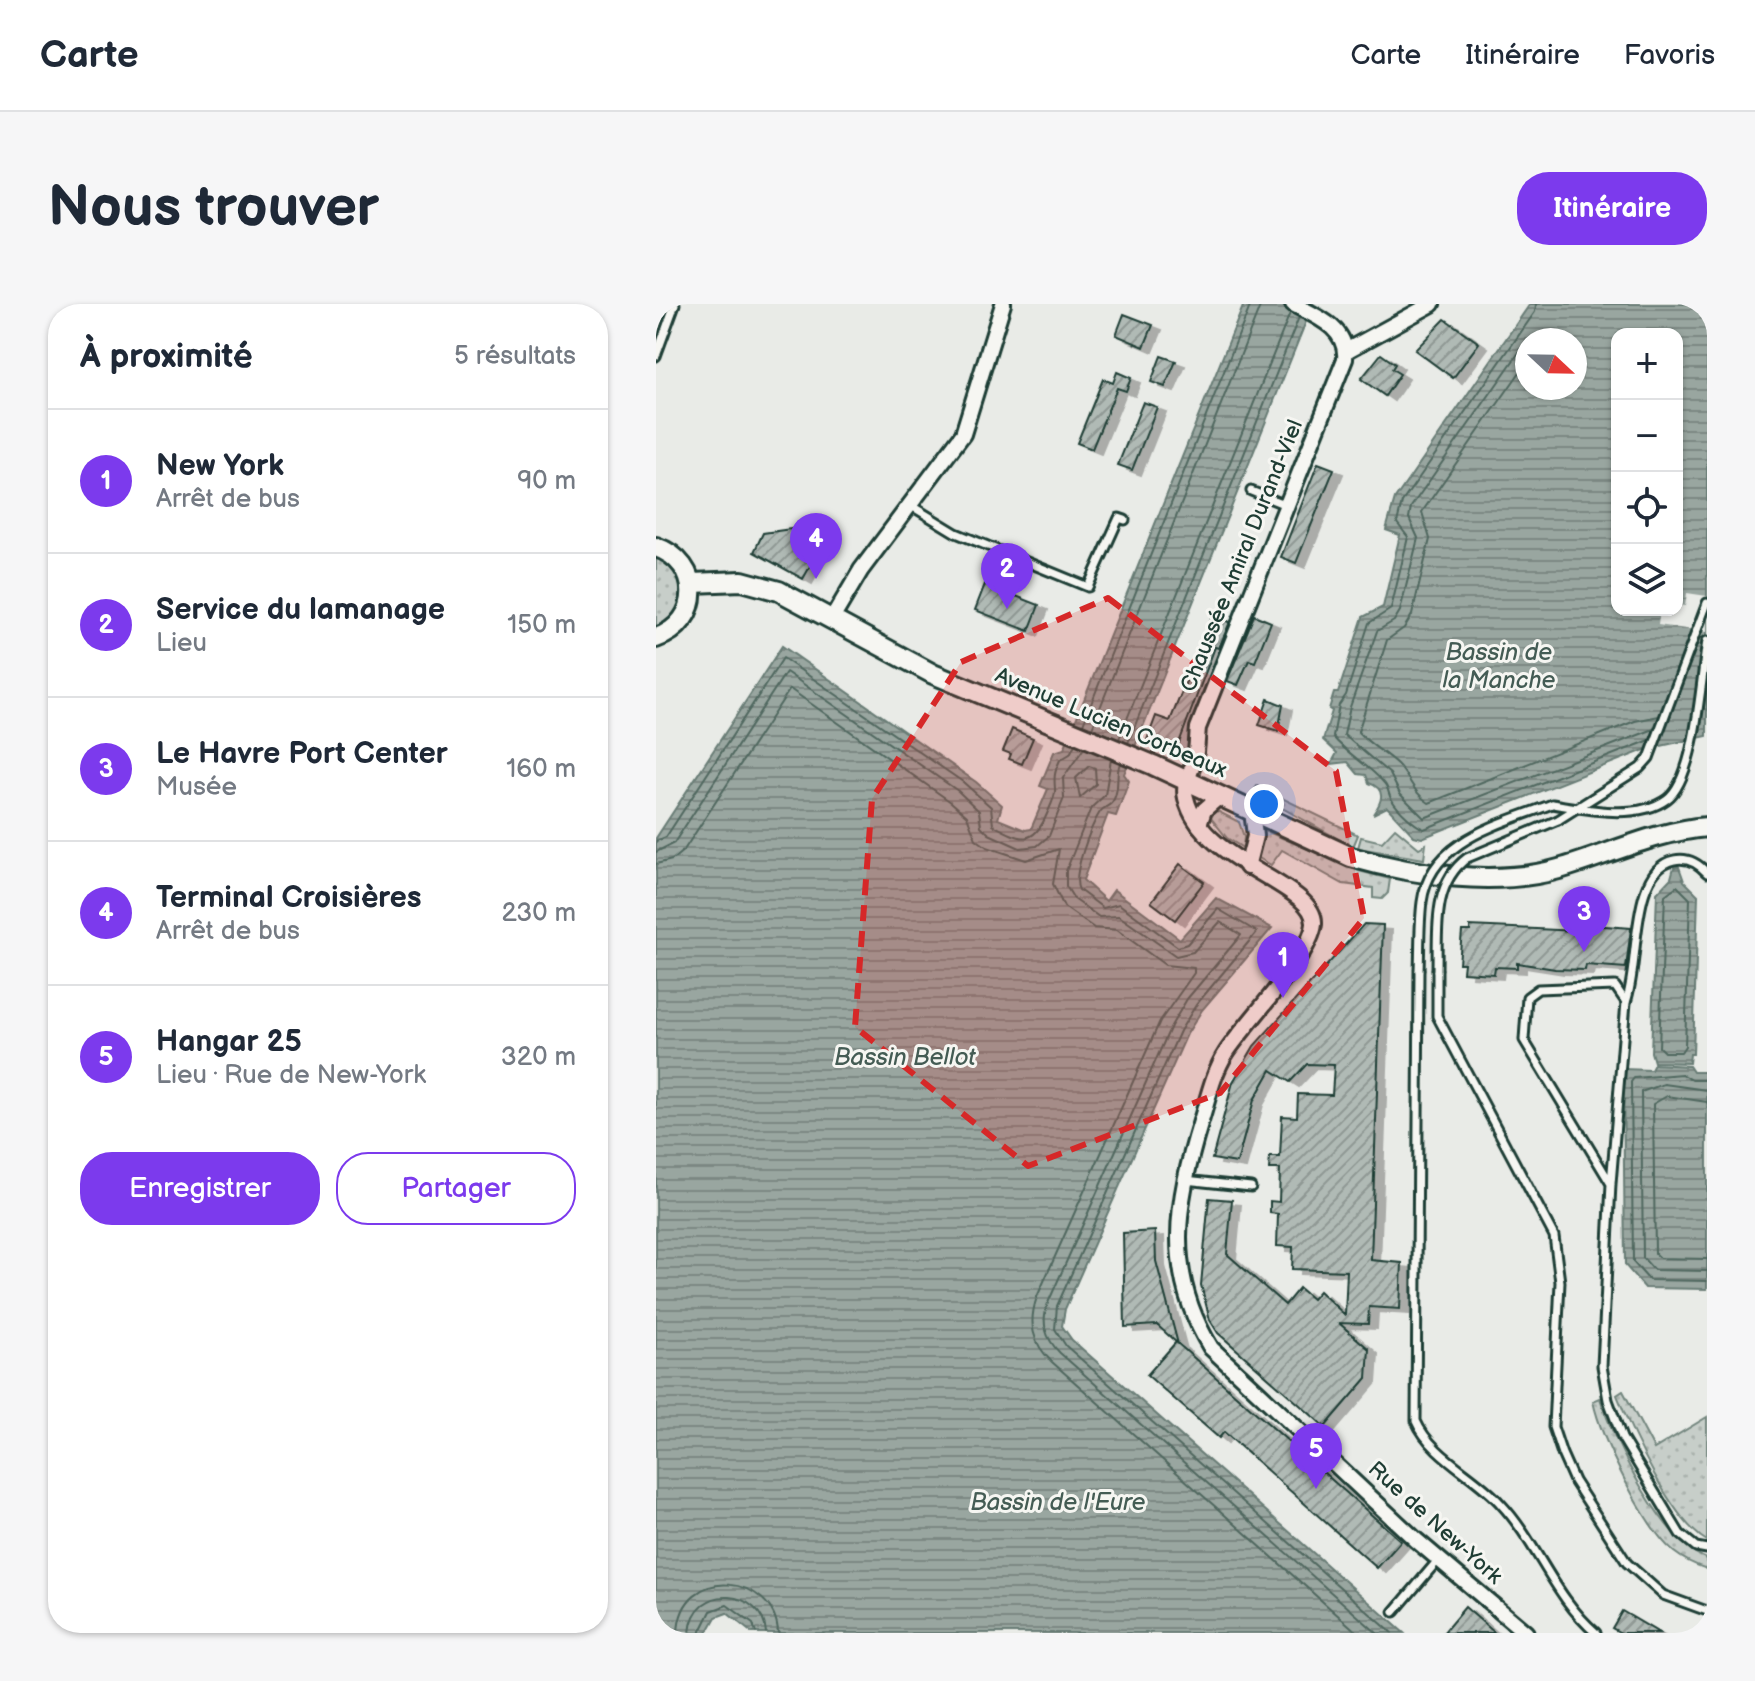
<!DOCTYPE html>
<html lang="fr">
<head>
<meta charset="utf-8">
<style>
  body { margin:0; font-family:"Balsamiq Sans",sans-serif; background:#f6f6f7; color:#1f2937 }
  .controls { position:absolute; right:24px; top:24px; display:grid; overflow:hidden; border-radius:16px; box-shadow:0 2px 6px #0004 }
  .controls button { width:72px; height:72px; display:grid; place-items:center; padding:0; border:0; border-bottom:2px solid #e0e1e3; background:#fff; color:#1f2937; font:40px sans-serif }
  .compass { position:absolute; left:859px; top:24px; width:72px; height:72px; border-radius:50%; background:#fff; box-shadow:0 2px 6px #0004; rotate:112deg }
  .you { position:absolute; left:608px; top:500px; width:28px; height:28px; margin:-20px; border:6px solid #fff; border-radius:50%; background:#1a73e8; box-shadow:0 0 0 12px #1a73e833 }
  .badge { display:grid; place-items:center; width:52px; height:52px; border-radius:50%; background:#7c3aed; color:#fff; font-size:26px; font-weight:700 }
  .pin { position:absolute; translate:-50% -66px; filter:drop-shadow(0 2px 4px #0008) }
  .pin::after { content:''; position:absolute; top:42px; width:28px; height:24px; background:inherit; clip-path:polygon(0 0,100% 0,50% 100%) }
  .list { margin:0; padding:0; list-style:none }
  h2 { display:flex; justify-content:space-between; align-items:center; height:104px; margin:0; padding:0 32px; font-size:34px }
  h2 small { font-size:26px; font-weight:400; color:#747a83 }
  .list li { display:grid; grid-template-columns:52px 1fr auto; gap:24px; align-items:center; box-sizing:border-box; height:144px; padding:0 32px; border-top:2px solid #e0e1e3 }
  .list b { display:block; font-size:30px; white-space:nowrap }
  .list p { margin:0; font-size:26px; white-space:nowrap; color:#747a83 }
  .list em { font-size:26px; font-style:normal; color:#747a83 }
  .actions { display:flex; gap:16px; padding:24px 32px }
  .actions a { flex:1; padding:18px 0; border:2px solid #7c3aed; border-radius:32px; text-align:center; font-size:28px; color:#7c3aed }
  .actions .main { background:#7c3aed; color:#fff }
  .icon { flex:none; width:44px; height:44px; fill:none; stroke:currentColor; stroke-width:2; stroke-linecap:round; stroke-linejoin:round }
  .map { position:relative; flex:none; width:1051px; height:1329px; overflow:hidden; border-radius:32px }
  header { display:flex; align-items:center; gap:48px; box-sizing:border-box; height:112px; padding:0 40px; background:#fff; border-bottom:2px solid #e0e1e3 }
  header strong { font-size:38px }
  nav { display:flex; gap:44px; margin-inline-start:auto; font-size:28px }
  .intro { display:flex; align-items:center; justify-content:space-between; box-sizing:border-box; height:192px; padding:0 48px }
  h1 { margin:0; font-size:56px }
  .button { padding:20px 36px; border-radius:32px; background:#7c3aed; color:#fff; font-size:28px; font-weight:700 }
  main { display:flex; gap:48px; padding:0 48px }
  aside { flex:1; background:#fff; border-radius:32px; box-shadow:0 2px 6px #0004 }
  .map>svg:first-child { display:block }
  .grass { fill:url(#grass-dots); stroke:#73867e; stroke-width:2 }
  .water { fill:url(#water-rules); stroke:#687c75; stroke-width:2; fill-rule:evenodd }
  .pier { fill:#e9ebe7 }
  .lines { fill:none; stroke-linecap:round; stroke-linejoin:round }
  .shore { stroke:#50675f; stroke-width:2 }
  .building { fill:url(#building-hatch); stroke:#1f3d34; stroke-width:2; filter:url(#shadow) }
  .lane-casing { stroke:#1f3d34; stroke-width:13 }
  .street-casing { stroke:#1f3d34; stroke-width:20 }
  .secondary-casing { stroke:#1f3d34; stroke-width:24 }
  .lane { stroke:#f6f6f2; stroke-width:7 }
  .street { stroke:#f6f6f2; stroke-width:14 }
  .secondary { stroke:#f6f6f2; stroke-width:18 }
  .lane-bridge-casing { stroke:#1f3d34; stroke-width:13; stroke-linecap:butt }
  .lane-bridge { stroke:#f6f6f2; stroke-width:7 }
  .marked { fill:#d62828; fill-opacity:0.2; stroke:#d62828; stroke-width:6; stroke-dasharray:16 10; stroke-linejoin:round }
  .labels { text-anchor:middle; dominant-baseline:central; stroke-width:6; stroke-linejoin:round; paint-order:stroke }
  .street-label { font-size:22px; fill:#1f3d34; stroke:#f6f6f2 }
  .water-label { font-size:24px; font-style:italic; fill:#445c54; stroke:#f6f6f2 }
</style>
</head>
<body>
<header>
<strong>Carte</strong>
<nav><a>Carte</a><a>Itinéraire</a><a>Favoris</a></nav>
</header>
<div class="intro"><h1>Nous trouver</h1><a class="button">Itinéraire</a></div>
<main>
<aside>
<h2>À proximité<small>5 résultats</small></h2>
<ul class="list">
<li><span class="badge">1</span><div><b>New York</b><p>Arrêt de bus</p></div><em>90 m</em></li>
<li><span class="badge">2</span><div><b>Service du lamanage</b><p>Lieu</p></div><em>150 m</em></li>
<li><span class="badge">3</span><div><b>Le Havre Port Center</b><p>Musée</p></div><em>160 m</em></li>
<li><span class="badge">4</span><div><b>Terminal Croisières</b><p>Arrêt de bus</p></div><em>230 m</em></li>
<li><span class="badge">5</span><div><b>Hangar 25</b><p>Lieu · Rue de New-York</p></div><em>320 m</em></li>
</ul>
<div class="actions"><a class="main">Enregistrer</a><a>Partager</a></div>
</aside>
<div class="map">
<svg width="1051" height="1329" viewBox="0 0 1051 1329">
  <defs>
    <pattern id="grass-dots" width="8" height="8" patternUnits="userSpaceOnUse" patternTransform="scale(2)"><rect width="8" height="8" fill="#c7cec9"/><path d="M2 2h.1M6 6h.1" fill="none" stroke="#aab2ad" stroke-width="1.8" stroke-linecap="round"/></pattern>
    <pattern id="water-rules" width="6" height="5" patternUnits="userSpaceOnUse" patternTransform="scale(2)"><rect width="6" height="5" fill="#99a6a0"/><path d="M0 2.5h6" fill="none" stroke="#7c8883"/></pattern>
    <pattern id="building-hatch" width="6" height="6" patternUnits="userSpaceOnUse" patternTransform="scale(2)"><rect width="6" height="6" fill="#b0bab5"/><path d="M-1 1l2-2M0 6l6-6M5 7l2-2" fill="none" stroke="#8f9894"/></pattern>
    <filter id="shadow"><feDropShadow dx="9" dy="5" stdDeviation="0" flood-color="#0004"/></filter>
  </defs>
  <rect width="100%" height="100%" fill="#e9ebe7"/>
  <filter id="ink" filterUnits="userSpaceOnUse"><feTurbulence type="fractalNoise" baseFrequency=".0125" numOctaves="2"/><feDisplacementMap in="SourceGraphic" scale="16" xChannelSelector="R" yChannelSelector="G"/><feConvolveMatrix kernelMatrix="1 2 1 2 8 2 1 2 1" color-interpolation-filters="sRGB"/></filter>
  <g filter="url(#ink)">
    <g class="grass">
      <path d="M 0,254 C 39,265 34,310 0,324 Z"/>
      <path d="M 601,482 L 702,531 L 697,543 L 597,488 Z"/>
      <path d="M 559,506 L 583,518 L 588,533 L 587,544 L 571,534 L 555,514 Z"/>
      <path d="M 603,524 L 703,567 L 734,575 L 732,589 L 726,595 L 717,594 L 717,584 L 687,580 L 626,546 L 615,561 L 601,553 Z"/>
      <path d="M 739,524 L 763,544 L 770,540 L 768,555 L 702,544 L 705,533 L 726,538 Z"/>
      <path d="M 967,1087 L 998,1145 L 1051,1113 L 1051,1237 C 1016,1217 976,1129 961,1091 Z"/>
      <path d="M 944,1094 C 958,1139 1007,1238 1051,1255 L 1051,1265 C 1039,1261 1028,1256 1018,1248 C 989,1224 945,1135 937,1097 Z"/>
    </g>
    <g class="water">
      <path d="M 588,0 L 657,0 L 468,470 L 473,477 L 460,512 L 452,510 L 427,576 L 450,597 L 458,586 L 524,635 L 560,594 L 616,624 L 546,706 L 531,730 L 409,1005 L 406,1022 L 416,1036 L 748,1329 L 96,1329 L 71,1309 L 60,1313 L 51,1329 L 0,1329 L 0,534 L 126,342 L 320,478 L 346,501 L 342,515 L 369,526 L 375,525 L 392,485 L 384,482 L 398,448 L 408,445 Z"/>
      <path d="M 874,0 L 1051,0 L 1051,432 L 991,445 L 766,534 L 758,532 L 731,503 L 717,510 C 726,498 731,485 713,479 L 710,471 L 702,470 L 692,458 L 675,460 L 681,449 L 667,436 L 676,407 L 673,405 L 678,389 L 682,389 L 707,313 L 727,303 L 744,231 L 730,226 L 739,195 ZM 961,30 L 1021,30 L 1021,306 L 961,306 ZM 871,36 L 919,36 L 919,84 L 871,84 Z"/>
      <path d="M 1018,563 L 1023,563 L 1028,577 L 1042,591 L 1037,750 L 1034,750 L 1033,759 L 998,758 L 995,748 L 1001,589 L 1015,574 Z"/>
      <path d="M 998,760 L 1033,762 L 1037,768 L 1051,768 L 1051,985 L 989,984 L 969,961 L 967,765 L 995,766 Z"/>
    </g>
    <path class="pier" d="M 1031,289 L 1051,292 L 1051,328 L 1002,321 L 1004,306 L 1021,306 L 1021,301 L 1029,302 Z"/>
    <g class="lines">
      <g class="shore">
        <path d="M 880,0 L 879,8 L 746,198 L 741,219 L 752,233 L 735,305 L 713,319 L 690,391 L 683,401 L 677,433 C 692,451 713,461 728,479 C 733,484 732,491 736,496 C 742,506 758,521 768,525 L 994,436"/>
        <path d="M 871,37 L 755,203 L 753,214 L 762,234 L 744,307 L 738,317 L 721,327 L 694,403 L 688,431 L 734,470 L 744,490 L 768,514 L 998,425"/>
        <path d="M 871,58 L 766,208 L 774,235 L 756,311 L 748,324 L 731,336 L 702,428 C 713,440 729,449 741,460 C 754,473 757,489 773,499 L 979,417 L 1003,412"/>
        <path d="M 427,420 L 595,0"/>
        <path d="M 436,424 L 605,0"/>
        <path d="M 463,435 L 634,9"/>
        <path d="M 472,439 L 643,13"/>
        <path d="M 455,455 L 449,491 L 435,504 L 410,567 L 410,582 L 418,595 L 443,613 L 463,612 L 520,652 L 537,648 L 564,618 L 585,631 L 531,695 L 515,722 L 392,999 C 385,1019 389,1034 404,1049 L 721,1329"/>
        <path d="M 464,459 C 459,472 464,482 458,495 C 454,504 449,501 444,508 C 435,522 415,572 423,586 L 447,604 L 463,600 L 522,643 L 531,640 L 562,605 L 601,628 L 540,701 L 524,727 L 401,1002 L 399,1025 L 410,1042 L 736,1329"/>
        <path d="M 433,462 L 439,464 L 440,480 L 424,494 L 420,474 Z"/>
        <path d="M 0,537 L 10,533 L 127,354 L 307,478 L 335,503 L 337,521 C 365,536 377,543 391,510 C 394,503 400,492 399,485 C 398,473 398,469 404,456 L 414,450 L 419,440"/>
        <path d="M 0,548 L 18,539 L 130,368 L 302,487 L 323,507 L 325,522 L 333,530 L 364,544 L 381,542 L 393,532 L 408,494 L 407,474 L 428,444"/>
        <path d="M 0,560 L 16,556 L 28,546 L 134,385 L 295,498 L 311,512 L 320,535 L 331,543 L 370,556 L 403,545 L 397,580 L 408,603 L 438,624 L 461,626 L 509,661 L 538,664 L 538,669 L 504,717 L 381,993 C 372,1019 376,1039 396,1058 L 702,1329"/>
        <path d="M 1021,582 L 1034,595 L 1029,742 L 1025,748 L 1008,748 L 1003,743 L 1009,591 Z"/>
        <path d="M 1051,776 L 1036,776 L 1026,770 L 978,774 L 975,778 L 977,958 L 993,976 L 1051,977"/>
        <path d="M 1051,786 L 1008,780 L 985,788 L 987,954 L 998,966 L 1051,967"/>
        <path d="M 1051,798 L 1011,792 L 997,800 L 999,949 L 1004,954 L 1051,955"/>
        <path d="M 22,1329 C 25,1258 120,1271 122,1329"/>
        <path d="M 34,1329 C 38,1276 108,1286 110,1329"/>
        <path d="M 44,1329 L 55,1307 L 71,1301 L 97,1320 L 100,1329"/>
      </g>
    </g>
    <g class="building">
      <path d="M 468,10 L 497,21 L 488,43 L 460,31 Z"/>
      <path d="M 789,15 L 823,39 L 797,74 L 759,46 Z"/>
      <path d="M 725,50 L 739,60 L 736,65 L 744,70 L 729,92 L 705,75 Z"/>
      <path d="M 505,52 L 520,57 L 509,83 L 495,78 Z"/>
      <path d="M 461,68 L 475,74 L 470,87 L 461,84 L 436,145 L 421,139 L 447,75 L 457,79 Z"/>
      <path d="M 487,98 L 501,103 L 476,166 L 462,161 Z"/>
      <path d="M 662,159 L 678,165 L 640,259 L 625,253 Z"/>
      <path d="M 142,224 L 168,238 L 147,275 L 98,248 L 107,229 Z"/>
      <path d="M 329,280 L 383,301 L 373,327 L 319,306 Z"/>
      <path d="M 557,311 L 574,318 L 563,344 L 559,343 L 520,447 L 491,436 L 500,412 L 514,417 Z"/>
      <path d="M 598,311 L 615,318 L 599,358 L 593,356 L 582,381 L 571,377 Z"/>
      <path d="M 612,395 L 627,401 L 622,427 L 603,421 Z"/>
      <path d="M 356,425 L 377,434 L 366,460 L 353,455 L 355,450 L 347,447 Z"/>
      <path d="M 524,560 L 548,578 L 519,616 L 495,598 Z"/>
      <path d="M 708,620 L 727,621 L 715,956 L 746,959 L 744,1005 L 713,1003 L 712,1020 L 683,1019 L 713,1045 L 711,1074 L 669,1123 L 562,1029 L 554,1016 L 545,981 L 553,894 L 576,896 L 571,950 L 629,1001 L 643,984 L 656,995 L 663,987 L 689,1011 L 691,967 L 636,965 L 637,943 L 621,942 L 622,910 L 614,909 L 614,897 L 623,898 L 624,865 L 613,865 L 614,853 L 624,853 L 626,812 L 641,813 L 642,790 L 676,791 L 678,761 L 651,760 L 634,778 L 615,766 L 598,796 L 581,859 L 556,855 L 577,778 L 598,742 Z"/>
      <path d="M 922,620 L 975,624 L 970,664 L 930,661 L 929,666 L 899,665 L 861,659 L 861,664 L 839,663 L 838,670 L 807,668 L 808,659 L 803,659 L 806,627 L 814,627 L 814,622 L 922,627 Z"/>
      <path d="M 499,927 L 500,957 L 522,1040 L 501,1021 L 469,1023 L 467,929 Z"/>
      <path d="M 520,1038 L 745,1237 L 721,1264 L 568,1128 L 563,1134 L 491,1071 Z"/>
      <path d="M 809,1303 L 839,1329 L 787,1329 Z"/>
      <path d="M 966,1307 L 1003,1329 L 965,1329 L 956,1324 Z"/>
    </g>
    <g class="lines">
      <g class="lane-casing">
        <g id="lane">
          <path d="M 0,52 L 19,0"/>
          <path d="M 595,187 L 630,201"/>
          <path d="M 254,201 L 300,229 L 432,283 L 463,214 L 469,216"/>
          <path d="M 896,500 C 929,505 981,517 1011,495 C 1040,474 1045,373 1051,337"/>
          <path d="M 902,516 L 984,464 L 993,454 L 1051,299"/>
          <path d="M 763,666 L 760,1117 C 775,1152 819,1171 844,1199 C 881,1238 898,1293 940,1329"/>
          <path d="M 781,666 L 781,712 L 898,932 L 904,978 L 897,1123 L 906,1150 L 918,1177 L 971,1259 L 1007,1291 L 1051,1307"/>
          <path d="M 970,698 C 984,662 973,565 1018,556 C 1031,553 1042,559 1051,569"/>
          <path d="M 529,876 L 595,883"/>
          <path d="M 955,880 L 868,736 L 871,693 L 882,685 L 959,682 L 970,698 L 955,880 L 946,1062 L 952,1096 L 966,1134 L 1024,1230 L 1040,1243 L 1051,1245"/>
          <path d="M 738,1308 L 783,1255"/>
        </g>
      </g>
      <g class="street-casing">
        <g id="street">
          <path d="M 637,0 C 660,12 692,24 689,55 L 542,424 C 541,433 541,444 539,454 C 536,468 526,479 530,494 C 546,561 660,579 658,620 C 655,652 590,718 570,749 C 557,769 552,795 545,817 C 520,898 508,968 555,1044 L 760,1236 L 870,1329"/>
          <path d="M 690,47 L 776,0"/>
          <path d="M 176,315 L 205,266 L 307,130 L 347,0"/>
          <path d="M 543,521 L 548,506 L 564,492"/>
          <path d="M 591,563 L 599,532 L 596,507"/>
        </g>
      </g>
      <g class="secondary-casing">
        <g id="secondary">
          <path d="M 0,243 C 47,259 47,318 0,334"/>
          <path d="M 36,279 L 86,277 L 123,287 L 277,370 L 497,461 L 695,553 C 758,571 839,583 903,565 C 952,551 1000,527 1051,523"/>
        </g>
      </g>
      <use href="#lane" class="lane"/>
      <use href="#street" class="street"/>
      <use href="#secondary" class="secondary"/>
      <g class="lane-bridge-casing">
        <g id="lane-bridge">
          <path d="M 763,666 C 764,644 763,621 766,598 C 774,535 846,520 896,500"/>
          <path d="M 781,666 C 782,626 776,580 811,554 L 902,516"/>
        </g>
      </g>
      <use href="#lane-bridge" class="lane-bridge"/>
    </g>
  </g>
  <path class="marked" d="M 452,294 L 680,467 L 708,614 L 564,789 L 372,862 L 199,723 L 216,495 L 305,358 Z"/>
  <g class="labels">
    <g class="street-label">
      <text transform="translate(586 252) rotate(-68)">Chaussée Amiral Durand-Viel</text>
      <text transform="translate(455 419) rotate(23)">Avenue Lucien Corbeaux</text>
      <text transform="translate(779 1219) rotate(42)">Rue de New-York</text>
    </g>
    <g class="water-label">
      <text x="843" y="348">Bassin de<tspan x="843" dy="28">la Manche</tspan></text>
      <text x="249" y="753">Bassin Bellot</text>
      <text x="402" y="1198">Bassin de l'Eure</text>
    </g>
  </g>
</svg>
<div class="controls">
<button>+</button>
<button>−</button>
<button><svg class="icon" aria-label="locate" viewBox="0 0 24 24"><circle cx="12" cy="12" r="6"/><path d="M12 2v4M12 18v4M2 12h4M18 12h4"/></svg></button>
<button><svg class="icon" aria-label="layers" viewBox="0 0 24 24"><path d="M12 4l9 5-9 5-9-5zM3 14l9 5 9-5"/></svg></button>
</div>
<svg class="compass" viewBox="-18 -18 36 36"><path d="M0-13l5 13h-10z" fill="#e53935"/><path d="M0 13l5-13h-10z" fill="#747a83"/></svg>
<div class="you"></div>
<div class="pin badge" style="left:627px;top:694px">1</div>
<div class="pin badge" style="left:351px;top:305px">2</div>
<div class="pin badge" style="left:928px;top:648px">3</div>
<div class="pin badge" style="left:160px;top:275px">4</div>
<div class="pin badge" style="left:660px;top:1185px">5</div>
</div>
</main>
</body>
</html>
